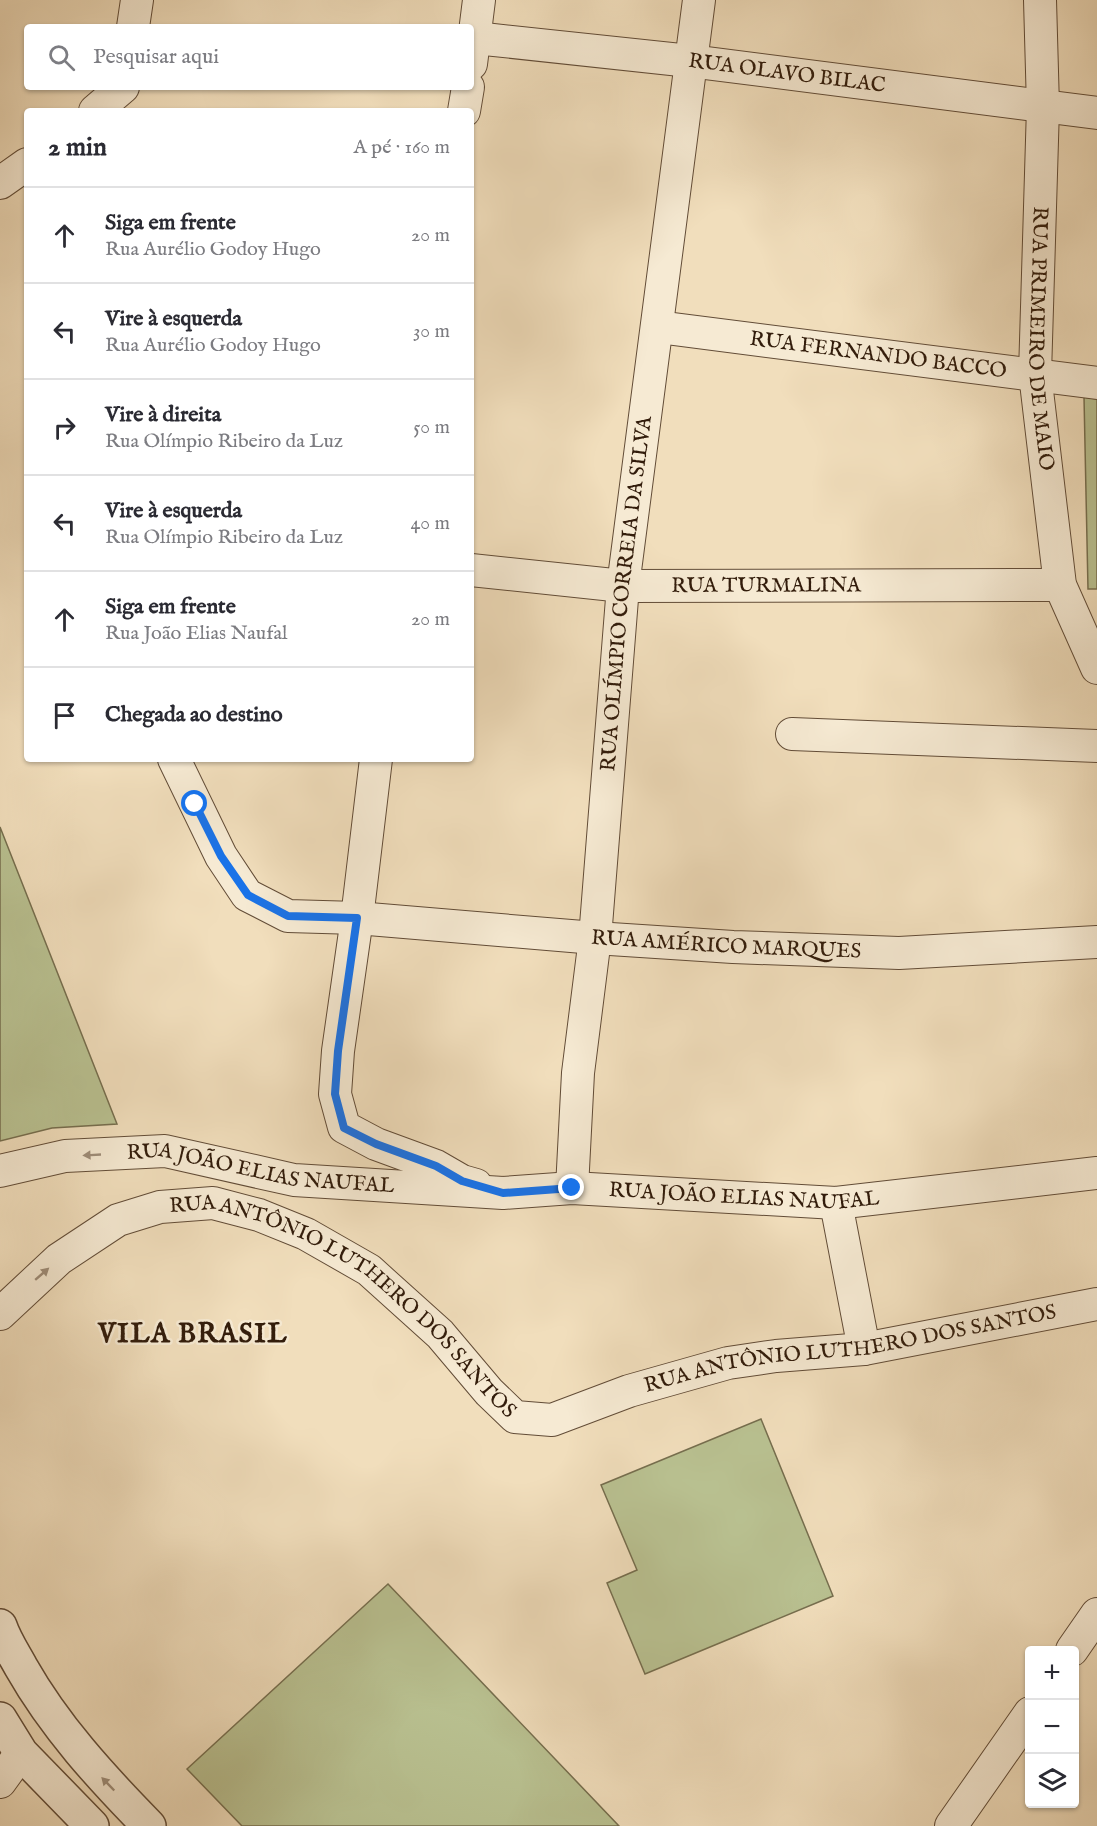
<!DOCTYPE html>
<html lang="pt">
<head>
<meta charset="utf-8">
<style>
  body { margin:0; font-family:"IM FELL English",serif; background:#f2f2f3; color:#2b2b33 }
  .controls { position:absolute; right:18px; bottom:18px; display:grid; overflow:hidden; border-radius:6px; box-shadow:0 2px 4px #0004 }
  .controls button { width:54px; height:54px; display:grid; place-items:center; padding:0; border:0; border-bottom:2px solid #e1e1e2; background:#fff; color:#2b2b33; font:30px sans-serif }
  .stop { position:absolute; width:18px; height:18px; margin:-14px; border:4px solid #1a73e8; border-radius:50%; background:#fff }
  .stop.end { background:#1a73e8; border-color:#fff; box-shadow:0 2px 6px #0008 }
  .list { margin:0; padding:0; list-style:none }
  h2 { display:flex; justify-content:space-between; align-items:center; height:78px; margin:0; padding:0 24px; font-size:26px }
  h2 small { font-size:20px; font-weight:400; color:#7c7c81 }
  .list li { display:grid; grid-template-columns:39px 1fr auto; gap:18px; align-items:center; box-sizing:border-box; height:96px; padding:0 24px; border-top:2px solid #e1e1e2 }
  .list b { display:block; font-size:22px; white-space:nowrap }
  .list p { margin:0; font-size:20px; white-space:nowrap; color:#7c7c81 }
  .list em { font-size:20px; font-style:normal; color:#7c7c81 }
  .icon { flex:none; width:33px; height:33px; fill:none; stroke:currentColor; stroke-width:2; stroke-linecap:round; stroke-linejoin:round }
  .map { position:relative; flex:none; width:1097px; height:1826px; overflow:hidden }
  .search { position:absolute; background:#fff; box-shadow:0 2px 4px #0004; left:24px; top:24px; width:450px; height:66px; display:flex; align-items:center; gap:15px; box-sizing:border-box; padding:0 21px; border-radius:6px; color:#7c7c81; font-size:22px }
  .panel { position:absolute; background:#fff; box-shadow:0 2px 4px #0004; left:24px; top:108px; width:450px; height:654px; border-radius:6px }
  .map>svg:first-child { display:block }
  .green { fill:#b9c191; stroke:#766e4e; stroke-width:1.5 }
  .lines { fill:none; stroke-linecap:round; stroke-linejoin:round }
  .minor-casing { stroke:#624c37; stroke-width:34 }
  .tertiary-casing { stroke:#624c37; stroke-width:36 }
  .minor { stroke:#f6ead3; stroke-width:32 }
  .tertiary { stroke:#f6ead3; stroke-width:33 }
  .oneway { fill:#9e8d79 }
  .route { stroke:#1a73e8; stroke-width:8 }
  .labels { text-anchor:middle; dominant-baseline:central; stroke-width:5; stroke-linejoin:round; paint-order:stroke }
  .street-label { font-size:21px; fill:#321c0b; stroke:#f6ead3 }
  .district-label { font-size:27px; font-weight:bold; letter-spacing:1.5px; fill:#321c0b; stroke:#f6ead3 }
</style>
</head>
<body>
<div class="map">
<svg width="1097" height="1826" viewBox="0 0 1097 1826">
  <rect width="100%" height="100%" fill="#f1debc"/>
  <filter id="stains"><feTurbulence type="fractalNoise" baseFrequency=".00333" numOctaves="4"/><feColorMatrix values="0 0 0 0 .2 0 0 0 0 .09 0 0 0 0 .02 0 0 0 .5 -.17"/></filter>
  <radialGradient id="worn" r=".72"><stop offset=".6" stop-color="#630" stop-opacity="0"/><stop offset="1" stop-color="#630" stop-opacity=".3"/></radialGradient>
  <g class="green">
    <path d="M 1084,397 L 1097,399 L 1097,589 L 1088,589 Z"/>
    <path d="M 0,827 L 117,1124 L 52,1128 L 0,1141 Z"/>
    <path d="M 761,1419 L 833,1596 L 645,1674 L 607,1583 L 637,1570 L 601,1485 Z"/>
    <path d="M 388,1584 L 619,1826 L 242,1826 L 187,1769 Z"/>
  </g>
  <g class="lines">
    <g class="minor-casing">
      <g id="minor">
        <path id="s1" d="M 1040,0 L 1043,107 L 1035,374 L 1060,585 L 1097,668"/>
        <path d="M 133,27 L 137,0"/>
        <path id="s2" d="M 475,38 L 690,61 L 1097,113"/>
        <path d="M 471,64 L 479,0"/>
        <path d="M 95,111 L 123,87"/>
        <path d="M 464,111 L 468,87"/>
        <path d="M 0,183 L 27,164"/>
        <path id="s3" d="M 658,327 L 1097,383"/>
        <path id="s4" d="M 471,570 L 623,586 L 1060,585"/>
        <path d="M 792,734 L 1097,746"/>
        <path id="s5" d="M 174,759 L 221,856 L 247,895 L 288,916 L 357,918 L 595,938 L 733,947 L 899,953 L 1097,942"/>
        <path d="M 376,759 L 357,918 L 338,1051 L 335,1094 L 344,1127 L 376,1144 L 436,1166 L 462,1181 L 476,1185"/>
        <path id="s6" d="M 0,1171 L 65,1156 L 165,1151 L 294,1180 L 503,1193 L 572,1188 L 836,1203 L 1097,1173"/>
        <path id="s7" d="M 572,1188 L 578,1073 L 595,938 L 623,586 L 699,0"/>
        <path d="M 836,1203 L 864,1349"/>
        <path id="s8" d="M 0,1314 L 59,1259 L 118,1220 L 160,1207 L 213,1203 L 259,1215 L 306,1234 L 369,1270 L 440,1334 L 489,1392 L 515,1417 L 552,1420 L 629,1391 L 728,1363 L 776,1356 L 864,1349 L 1097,1304"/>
        <path d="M 1072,1650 L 1097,1614"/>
        <path d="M 0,1782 L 21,1753"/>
        <path d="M 951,1826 L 1030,1713"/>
      </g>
    </g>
    <g class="tertiary-casing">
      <g id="tertiary">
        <path d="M 0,1626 C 5,1641 14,1654 21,1667 C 55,1727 101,1777 149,1826"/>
        <path d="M 0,1719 L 21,1753 L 92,1826"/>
      </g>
    </g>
    <use href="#minor" class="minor"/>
    <use href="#tertiary" class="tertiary"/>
  </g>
  <defs><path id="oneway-solid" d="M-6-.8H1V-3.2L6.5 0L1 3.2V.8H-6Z" transform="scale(1.5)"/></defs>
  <g class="oneway">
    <use href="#oneway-solid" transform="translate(92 1155) rotate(177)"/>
    <use href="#oneway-solid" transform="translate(42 1274) rotate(-41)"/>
    <use href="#oneway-solid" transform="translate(108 1784) rotate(-134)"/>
  </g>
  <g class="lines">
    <path class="route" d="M 195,804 L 221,856 L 248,895 L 288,916 L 357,918 L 338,1051 L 335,1094 L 344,1128 L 376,1144 L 436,1166 L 462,1181 L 503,1193 L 572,1188"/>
  </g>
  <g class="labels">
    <g class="street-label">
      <text stroke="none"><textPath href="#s2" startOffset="314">RUA OLAVO BILAC</textPath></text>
      <text stroke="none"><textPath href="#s1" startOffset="339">RUA PRIMEIRO DE MAIO</textPath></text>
      <text stroke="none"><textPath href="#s3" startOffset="222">RUA FERNANDO BACCO</textPath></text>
      <text stroke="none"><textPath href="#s4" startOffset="296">RUA TURMALINA</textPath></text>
      <text stroke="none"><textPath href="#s7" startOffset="597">RUA OLÍMPIO CORREIA DA SILVA</textPath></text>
      <text stroke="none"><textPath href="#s5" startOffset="640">RUA AMÉRICO MARQUES</textPath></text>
      <text stroke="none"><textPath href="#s6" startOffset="264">RUA JOÃO ELIAS NAUFAL</textPath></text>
      <text stroke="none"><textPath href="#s6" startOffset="750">RUA JOÃO ELIAS NAUFAL</textPath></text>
      <text stroke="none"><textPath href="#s8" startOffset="414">RUA ANTÔNIO LUTHERO DOS SANTOS</textPath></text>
      <text stroke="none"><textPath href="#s8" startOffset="972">RUA ANTÔNIO LUTHERO DOS SANTOS</textPath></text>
    </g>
    <g class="district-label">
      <text x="193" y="1335">VILA BRASIL</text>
    </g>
  </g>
  <rect width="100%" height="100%" filter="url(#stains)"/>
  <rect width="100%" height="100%" fill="url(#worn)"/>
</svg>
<div class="controls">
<button>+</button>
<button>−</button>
<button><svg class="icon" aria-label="layers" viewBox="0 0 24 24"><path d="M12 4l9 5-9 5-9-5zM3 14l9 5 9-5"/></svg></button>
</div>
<div class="stop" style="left:195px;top:804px"></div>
<div class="stop end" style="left:572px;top:1188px"></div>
<div class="search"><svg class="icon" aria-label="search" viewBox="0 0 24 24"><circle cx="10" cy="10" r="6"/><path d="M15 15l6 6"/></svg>Pesquisar aqui</div>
<section class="panel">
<h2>2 min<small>A pé · 160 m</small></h2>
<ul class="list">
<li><svg class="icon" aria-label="ahead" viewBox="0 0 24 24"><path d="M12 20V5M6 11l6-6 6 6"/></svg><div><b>Siga em frente</b><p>Rua Aurélio Godoy Hugo</p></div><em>20 m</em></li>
<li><svg class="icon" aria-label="left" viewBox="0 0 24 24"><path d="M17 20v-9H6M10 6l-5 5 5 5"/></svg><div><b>Vire à esquerda</b><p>Rua Aurélio Godoy Hugo</p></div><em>30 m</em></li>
<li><svg class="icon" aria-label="right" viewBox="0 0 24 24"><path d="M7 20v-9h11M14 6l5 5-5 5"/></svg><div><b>Vire à direita</b><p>Rua Olímpio Ribeiro da Luz</p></div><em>50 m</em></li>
<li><svg class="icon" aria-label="left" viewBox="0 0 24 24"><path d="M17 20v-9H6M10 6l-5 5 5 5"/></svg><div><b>Vire à esquerda</b><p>Rua Olímpio Ribeiro da Luz</p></div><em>40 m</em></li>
<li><svg class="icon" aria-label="ahead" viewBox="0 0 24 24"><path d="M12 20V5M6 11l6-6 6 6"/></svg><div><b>Siga em frente</b><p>Rua João Elias Naufal</p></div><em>20 m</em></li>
<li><svg class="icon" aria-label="arrive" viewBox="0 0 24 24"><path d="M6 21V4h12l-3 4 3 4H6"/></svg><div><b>Chegada ao destino</b></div></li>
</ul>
</section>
</div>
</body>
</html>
